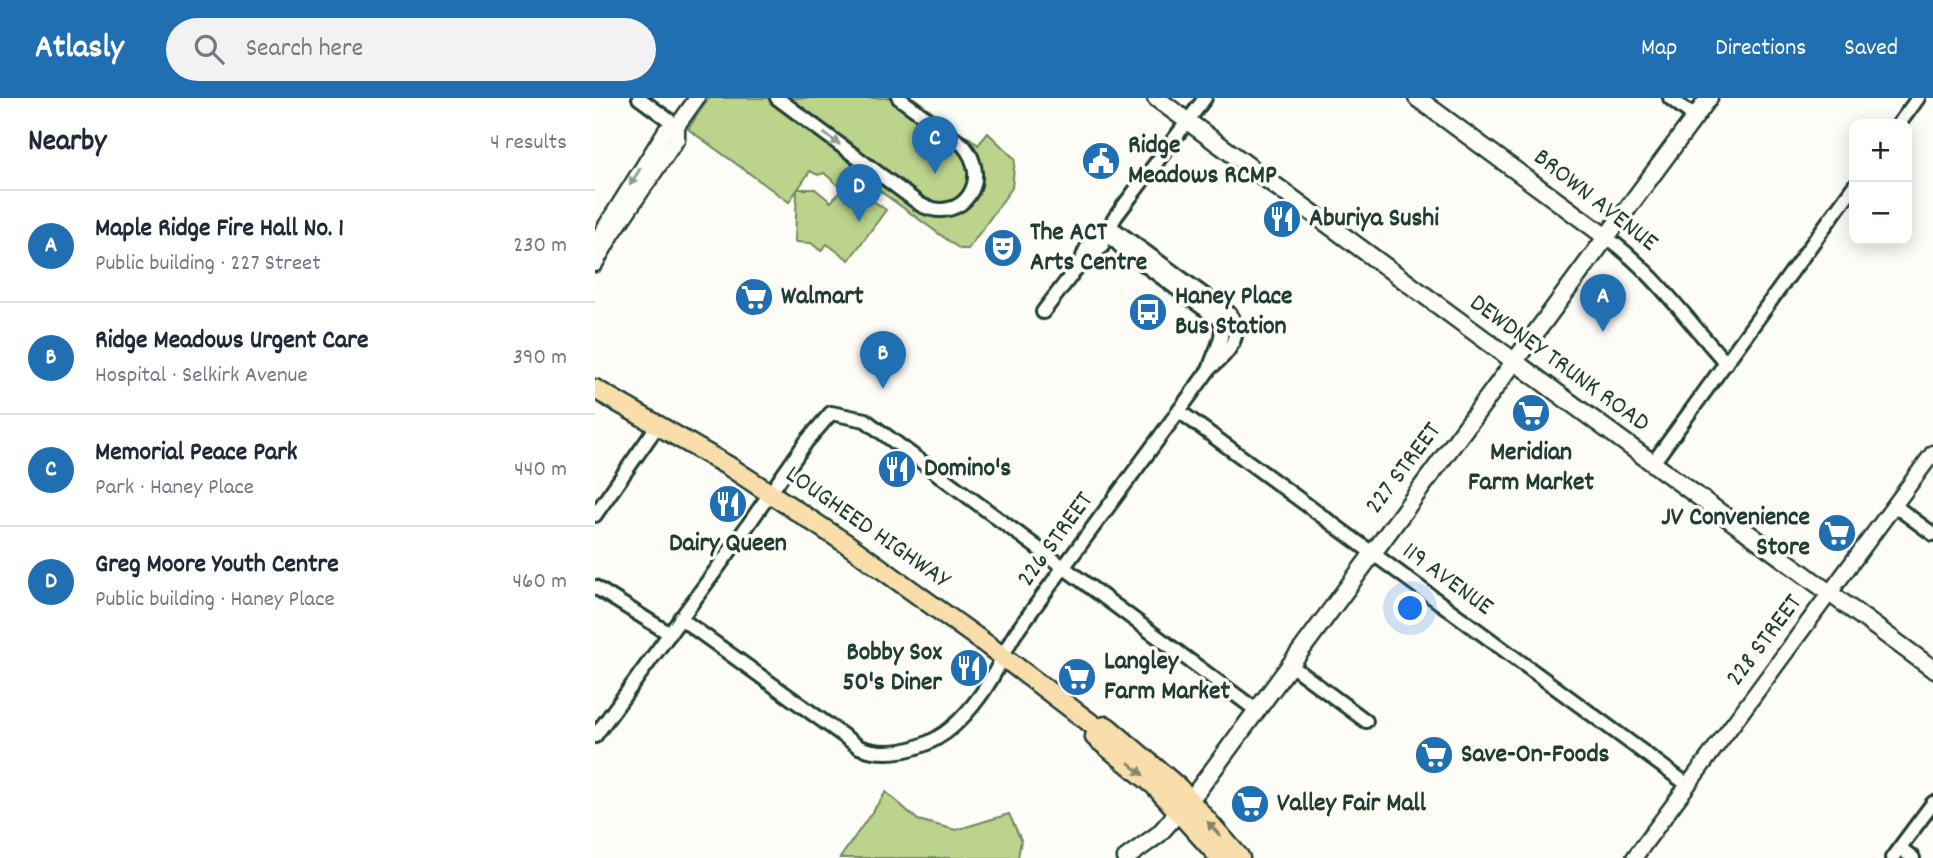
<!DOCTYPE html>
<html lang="en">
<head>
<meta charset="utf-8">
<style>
  body { margin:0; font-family:Dekko,sans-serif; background:#f2f2f3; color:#1f2937 }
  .controls { position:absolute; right:21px; top:21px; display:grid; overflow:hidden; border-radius:14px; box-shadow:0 4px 18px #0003 }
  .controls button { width:63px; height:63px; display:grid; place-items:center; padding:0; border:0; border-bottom:2px solid #e0e1e3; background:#fff; color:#1f2937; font:35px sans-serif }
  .you { position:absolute; left:816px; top:511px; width:24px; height:24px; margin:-18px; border:5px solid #fff; border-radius:50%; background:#1a73e8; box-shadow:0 0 0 10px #1a73e833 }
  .badge { display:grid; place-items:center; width:46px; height:46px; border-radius:50%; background:#1f6fb2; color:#fff; font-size:23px; font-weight:700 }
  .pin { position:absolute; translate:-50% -58px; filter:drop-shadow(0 2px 4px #0008) }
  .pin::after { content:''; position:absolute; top:37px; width:24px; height:21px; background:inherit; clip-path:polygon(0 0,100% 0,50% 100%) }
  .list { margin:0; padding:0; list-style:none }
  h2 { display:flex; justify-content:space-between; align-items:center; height:91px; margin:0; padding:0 28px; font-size:30px }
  h2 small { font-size:23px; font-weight:400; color:#747a83 }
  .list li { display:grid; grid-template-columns:46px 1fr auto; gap:21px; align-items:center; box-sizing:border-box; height:112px; padding:0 28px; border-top:2px solid #e0e1e3 }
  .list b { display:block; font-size:26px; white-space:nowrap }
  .list p { margin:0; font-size:23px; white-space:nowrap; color:#747a83 }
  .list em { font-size:23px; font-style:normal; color:#747a83 }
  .icon { flex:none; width:38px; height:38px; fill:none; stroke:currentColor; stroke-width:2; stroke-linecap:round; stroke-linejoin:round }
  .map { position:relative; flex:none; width:1338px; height:760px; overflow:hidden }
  header { display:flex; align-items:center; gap:42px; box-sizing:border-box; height:98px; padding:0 35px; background:#1f6fb2; color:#fff }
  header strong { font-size:33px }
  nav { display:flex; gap:38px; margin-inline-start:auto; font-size:24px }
  .search { width:490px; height:63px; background:#f2f2f3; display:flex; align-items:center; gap:18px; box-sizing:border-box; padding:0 24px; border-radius:38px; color:#747a83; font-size:26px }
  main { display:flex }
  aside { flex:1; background:#fff }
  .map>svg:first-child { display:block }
  .green { fill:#bbd38a; stroke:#6d885f; stroke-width:2 }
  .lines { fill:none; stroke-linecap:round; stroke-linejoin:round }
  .minor-casing { stroke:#1f3d34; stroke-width:18 }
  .tertiary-casing { stroke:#1f3d34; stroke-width:19 }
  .secondary-casing { stroke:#1f3d34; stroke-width:21 }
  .primary-casing { stroke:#1f3d34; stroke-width:23 }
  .minor { stroke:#fdfcf7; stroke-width:12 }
  .tertiary { stroke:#fdfcf7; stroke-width:14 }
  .secondary { stroke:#fdfcf7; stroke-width:16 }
  .primary { stroke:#f9deab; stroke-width:18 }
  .oneway { fill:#8e9c96 }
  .oneway2 { fill:#81856a }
  .labels { text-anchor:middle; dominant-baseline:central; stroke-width:7; stroke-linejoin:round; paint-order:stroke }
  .poi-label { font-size:26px; font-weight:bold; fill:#1f3d34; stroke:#fdfcf7; text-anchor:start }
  .street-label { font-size:26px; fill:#1f3d34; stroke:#fdfcf7 }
</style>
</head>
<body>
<header>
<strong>Atlasly</strong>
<div class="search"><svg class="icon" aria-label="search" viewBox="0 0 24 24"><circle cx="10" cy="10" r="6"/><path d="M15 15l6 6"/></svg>Search here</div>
<nav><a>Map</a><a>Directions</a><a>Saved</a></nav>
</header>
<main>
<aside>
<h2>Nearby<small>4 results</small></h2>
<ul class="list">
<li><span class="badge">A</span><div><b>Maple Ridge Fire Hall No. 1</b><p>Public building · 227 Street</p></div><em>230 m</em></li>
<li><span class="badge">B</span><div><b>Ridge Meadows Urgent Care</b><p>Hospital · Selkirk Avenue</p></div><em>390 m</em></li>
<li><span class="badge">C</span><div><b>Memorial Peace Park</b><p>Park · Haney Place</p></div><em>440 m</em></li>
<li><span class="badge">D</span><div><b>Greg Moore Youth Centre</b><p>Public building · Haney Place</p></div><em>460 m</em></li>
</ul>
</aside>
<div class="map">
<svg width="1338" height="760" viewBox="0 0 1338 760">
  <rect width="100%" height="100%" fill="#fdfcf7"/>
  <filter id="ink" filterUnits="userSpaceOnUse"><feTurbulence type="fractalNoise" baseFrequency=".0143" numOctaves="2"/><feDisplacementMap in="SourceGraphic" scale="14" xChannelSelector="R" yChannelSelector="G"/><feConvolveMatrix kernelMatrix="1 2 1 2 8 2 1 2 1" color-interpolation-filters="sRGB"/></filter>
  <g filter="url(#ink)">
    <g class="green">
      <path d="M 114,0 L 319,0 L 338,14 L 350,30 L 375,40 L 383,47 L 393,35 L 420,61 L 417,90 L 373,151 L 365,151 L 260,75 L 251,88 L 245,89 L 229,75 L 223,77 L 215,73 L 203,91 L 220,91 L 236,104 L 247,91 L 253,90 L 255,86 L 291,112 L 254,162 L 232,146 L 226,153 L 216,145 L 200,144 L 202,92 L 194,104 L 93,31 Z"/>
      <path d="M 291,694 L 323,722 L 361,732 L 414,716 L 426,742 L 423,760 L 245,760 Z"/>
    </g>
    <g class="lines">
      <g class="minor-casing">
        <g id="minor">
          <path d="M 44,0 L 82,28"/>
          <path d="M 182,0 L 326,107 C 368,127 398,81 368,47 L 304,0"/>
          <path d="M 1075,0 L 1100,19"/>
          <path d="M 1304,26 L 1323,0"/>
          <path d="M 511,134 L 527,150 L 624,222 C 632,239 619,253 615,270"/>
          <path d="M 1011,139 C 1058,173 1092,222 1131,265"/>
          <path d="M 487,163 L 507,149 L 511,134 L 521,118 L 610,0"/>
          <path d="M 448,214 L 487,163 C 489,150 499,138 511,134"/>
          <path d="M 584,313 L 1093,687"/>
          <path d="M 1058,365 L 1259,88"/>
          <path d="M 1300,408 L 1338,436"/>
          <path d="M 0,417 L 63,327"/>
          <path d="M 0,489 L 75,536"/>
          <path d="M 85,520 L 264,649 C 292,660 326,652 350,635 C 369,621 389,595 400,574 C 407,561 412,548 420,536 C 484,447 551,359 615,270 C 632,257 651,236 634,215 L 515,128"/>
          <path d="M 694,566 L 771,623"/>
          <path d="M 0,638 L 132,457 L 211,344 L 236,315 L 270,322 L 661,612"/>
          <path d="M 1305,750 L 1318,760"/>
          <path d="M 1297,760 L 1338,705"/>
        </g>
      </g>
      <g class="tertiary-casing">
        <g id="tertiary">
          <path d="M 0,145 L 71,32 L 82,28 L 102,0"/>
          <path d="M 0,166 L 18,135 L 82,41 L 82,28"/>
          <path d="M 1039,760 L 1338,355"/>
        </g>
      </g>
      <g class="secondary-casing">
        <g id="secondary">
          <path d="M 561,0 L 1338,571"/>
          <path d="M 822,0 L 1011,139"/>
          <path d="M 531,760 L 564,736 L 603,692 L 1114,0"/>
        </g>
      </g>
      <g class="primary-casing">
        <g id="primary">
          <path d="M 0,291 L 135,369 L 252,446 L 391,546 L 502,630 L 511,628 L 515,631 L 583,689 L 645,760"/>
          <path d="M 502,630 L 500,639 L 559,687 L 625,760"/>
        </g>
      </g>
      <use href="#minor" class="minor"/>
      <use href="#tertiary" class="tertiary"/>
      <use href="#secondary" class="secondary"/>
      <use href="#primary" class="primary"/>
    </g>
    <defs><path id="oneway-solid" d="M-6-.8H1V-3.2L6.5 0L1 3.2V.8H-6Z" transform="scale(1.75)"/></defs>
    <g class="oneway">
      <use href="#oneway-solid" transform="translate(237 41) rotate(36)"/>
      <use href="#oneway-solid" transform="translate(40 79) rotate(122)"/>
    </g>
    <g class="oneway2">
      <use href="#oneway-solid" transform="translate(541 671) rotate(40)"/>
      <use href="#oneway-solid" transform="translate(619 731) rotate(-132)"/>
    </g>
  </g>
  <defs>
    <g id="civic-disc" transform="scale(2.0125)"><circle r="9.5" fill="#1f6fb2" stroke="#fdfcf7"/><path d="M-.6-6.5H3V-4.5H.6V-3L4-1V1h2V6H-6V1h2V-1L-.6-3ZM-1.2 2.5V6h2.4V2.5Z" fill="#fff"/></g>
    <g id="restaurant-disc" transform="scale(2.0125)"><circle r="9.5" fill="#1f6fb2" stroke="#fdfcf7"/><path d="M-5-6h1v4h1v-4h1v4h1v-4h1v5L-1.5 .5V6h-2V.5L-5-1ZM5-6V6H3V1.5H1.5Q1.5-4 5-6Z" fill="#fff"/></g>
    <g id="theatre-disc" transform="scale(2.0125)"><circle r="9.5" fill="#1f6fb2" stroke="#fdfcf7"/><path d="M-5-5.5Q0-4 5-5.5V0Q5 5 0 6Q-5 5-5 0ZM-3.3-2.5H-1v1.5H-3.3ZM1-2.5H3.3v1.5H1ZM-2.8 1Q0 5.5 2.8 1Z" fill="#fff"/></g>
    <g id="supermarket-disc" transform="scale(2.0125)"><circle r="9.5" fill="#1f6fb2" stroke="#fdfcf7"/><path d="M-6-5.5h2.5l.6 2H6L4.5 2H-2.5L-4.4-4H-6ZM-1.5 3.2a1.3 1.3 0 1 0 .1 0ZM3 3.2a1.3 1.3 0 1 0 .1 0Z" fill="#fff"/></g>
    <g id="bus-disc" transform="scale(2.0125)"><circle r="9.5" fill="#1f6fb2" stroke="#fdfcf7"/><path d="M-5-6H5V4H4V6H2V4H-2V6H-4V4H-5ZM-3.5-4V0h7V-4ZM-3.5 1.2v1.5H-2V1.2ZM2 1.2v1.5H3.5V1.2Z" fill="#fff"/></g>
  </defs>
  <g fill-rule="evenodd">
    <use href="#civic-disc" x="506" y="63"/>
    <use href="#restaurant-disc" x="687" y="121"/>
    <use href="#theatre-disc" x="408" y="150"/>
    <use href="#supermarket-disc" x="159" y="199"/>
    <use href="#bus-disc" x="553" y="214"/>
    <use href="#supermarket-disc" x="936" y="315"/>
    <use href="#restaurant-disc" x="302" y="371"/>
    <use href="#restaurant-disc" x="133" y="406"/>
    <use href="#supermarket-disc" x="1242" y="435"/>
    <use href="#restaurant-disc" x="374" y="570"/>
    <use href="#supermarket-disc" x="482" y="579"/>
    <use href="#supermarket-disc" x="839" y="657"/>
    <use href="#supermarket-disc" x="655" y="706"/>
  </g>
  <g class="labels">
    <g class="poi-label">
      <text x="533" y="48">Ridge<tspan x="533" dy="30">Meadows RCMP</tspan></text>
      <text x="714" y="121">Aburiya Sushi</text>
      <text x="435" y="135">The ACT<tspan x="435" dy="30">Arts Centre</tspan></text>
      <text x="186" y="199">Walmart</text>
      <text x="580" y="199">Haney Place<tspan x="580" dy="30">Bus Station</tspan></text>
      <text x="936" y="355" text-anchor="middle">Meridian<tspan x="936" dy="30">Farm Market</tspan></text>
      <text x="329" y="371">Domino's</text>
      <text x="1215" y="420" text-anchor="end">JV Convenience<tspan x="1215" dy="30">Store</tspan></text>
      <text x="133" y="446" text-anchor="middle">Dairy Queen</text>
      <text x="347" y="555" text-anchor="end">Bobby Sox<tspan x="347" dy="30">50's Diner</tspan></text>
      <text x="509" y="564">Langley<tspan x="509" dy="30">Farm Market</tspan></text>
      <text x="866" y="657">Save-On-Foods</text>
      <text x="682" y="706">Valley Fair Mall</text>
    </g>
    <g class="street-label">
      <text transform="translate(1000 103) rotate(38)">BROWN AVENUE</text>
      <text transform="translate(964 266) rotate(36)">DEWDNEY TRUNK ROAD</text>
      <text transform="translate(809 371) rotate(-53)">227 STREET</text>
      <text transform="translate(272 430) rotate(35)">LOUGHEED HIGHWAY</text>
      <text transform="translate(461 442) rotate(-54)">226 STREET</text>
      <text transform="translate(852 482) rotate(36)">119 AVENUE</text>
      <text transform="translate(1170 543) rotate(-53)">228 STREET</text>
    </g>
  </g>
</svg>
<div class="controls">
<button>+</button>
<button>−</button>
</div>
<div class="you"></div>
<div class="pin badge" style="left:1008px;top:234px">A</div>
<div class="pin badge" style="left:288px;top:291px">B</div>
<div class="pin badge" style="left:340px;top:76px">C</div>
<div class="pin badge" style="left:264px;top:124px">D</div>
</div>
</main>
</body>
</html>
